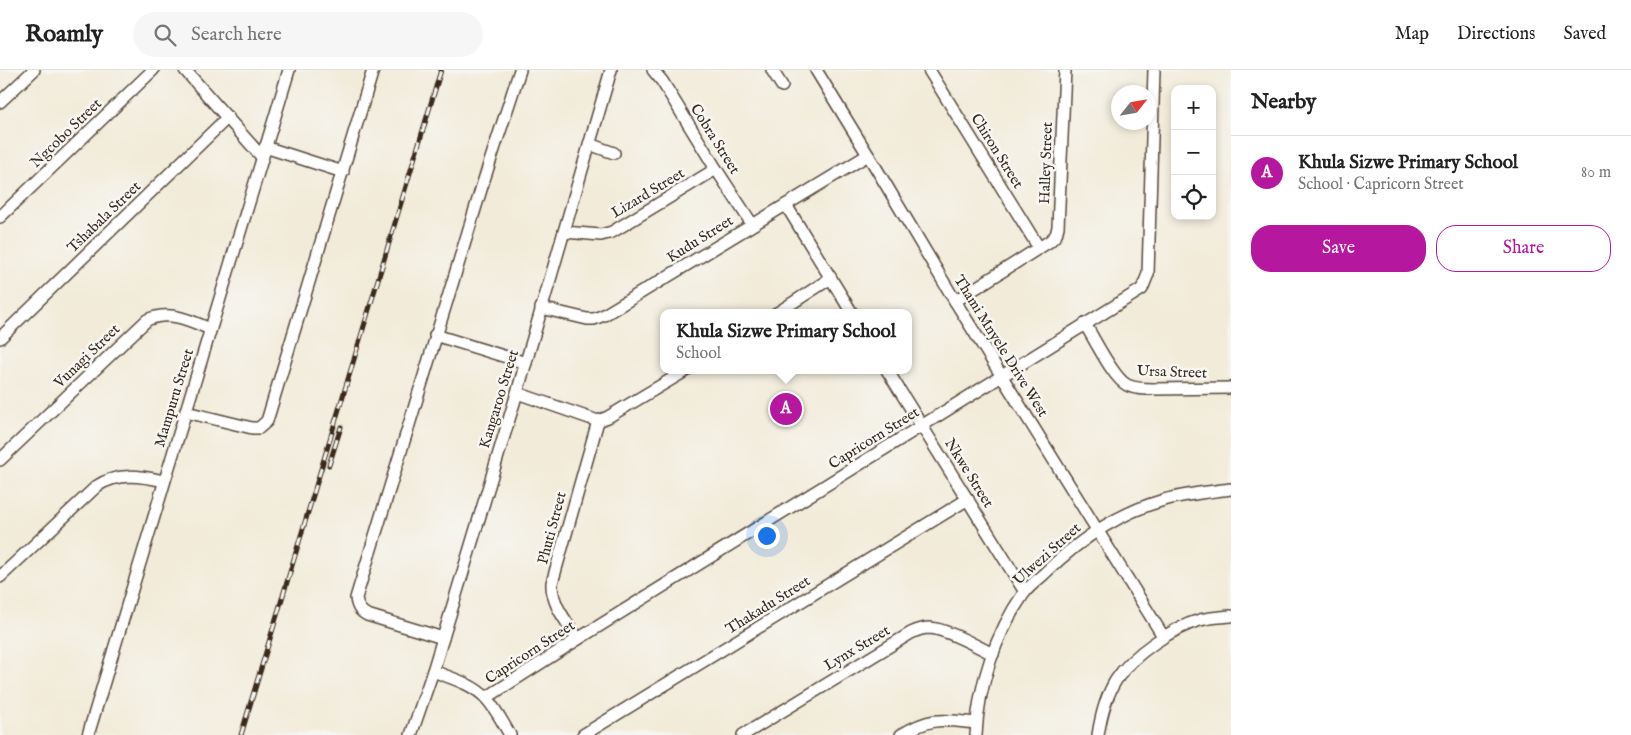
<!DOCTYPE html>
<html lang="en">
<head>
<meta charset="utf-8">
<style>
  body { margin:0; font-family:"IM FELL English",serif; background:#f6f6f6; color:#222 }
  .controls { position:absolute; right:15px; top:15px; display:grid; overflow:hidden; border-radius:10px; box-shadow:0 2px 8px #0003 }
  .controls button { width:45px; height:45px; display:grid; place-items:center; padding:0; border:0; border-bottom:1px solid #e0e0e0; background:#fff; color:#222; font:25px sans-serif }
  .compass { position:absolute; left:1111px; top:15px; width:45px; height:45px; border-radius:50%; background:#fff; box-shadow:0 2px 8px #0003; rotate:59deg }
  .you { position:absolute; left:766px; top:465px; width:18px; height:18px; margin:-12px; border:4px solid #fff; border-radius:50%; background:#1a73e8; box-shadow:0 0 0 8px #1a73e833 }
  .badge { display:grid; place-items:center; width:32px; height:32px; border-radius:50%; background:#b5179e; color:#fff; font-size:16px; font-weight:700 }
  .pin { position:absolute; translate:-50% -50%; border:2px solid #fff; box-shadow:0 1px 5px #0006 }
  .popup { position:absolute; left:660px; top:239px; width:252px; height:65px; box-sizing:border-box; display:grid; place-content:center; border-radius:10px; background:#fff; filter:drop-shadow(0 1px 4px #0005); font-size:16px; white-space:nowrap; color:#767676 }
  .popup b { font-size:19px; color:#222 }
  .popup::after { content:''; position:absolute; left:50%; top:100%; margin-left:-10px; border:10px solid transparent; border-top-color:#fff }
  .list { margin:0; padding:0; list-style:none }
  h2 { display:flex; justify-content:space-between; align-items:center; height:65px; margin:0; padding:0 20px; font-size:21px }
  h2 small { font-size:16px; font-weight:400; color:#767676 }
  .list li { display:grid; grid-template-columns:32px 1fr auto; gap:15px; align-items:center; box-sizing:border-box; height:75px; padding:0 20px; border-top:1px solid #e0e0e0 }
  .list b { display:block; font-size:19px; white-space:nowrap }
  .list p { margin:0; font-size:16px; white-space:nowrap; color:#767676 }
  .list em { font-size:16px; font-style:normal; color:#767676 }
  .actions { display:flex; gap:10px; padding:15px 20px }
  .actions a { flex:1; padding:11px 0; border:1px solid #b5179e; border-radius:20px; text-align:center; font-size:18px; color:#b5179e }
  .actions .main { background:#b5179e; color:#fff }
  .icon { flex:none; width:28px; height:28px; fill:none; stroke:currentColor; stroke-width:2; stroke-linecap:round; stroke-linejoin:round }
  .map { position:relative; flex:none; width:1231px; height:665px; overflow:hidden }
  header { display:flex; align-items:center; gap:30px; box-sizing:border-box; height:70px; padding:0 25px; background:#fff; border-bottom:1px solid #e0e0e0 }
  header strong { font-size:24px }
  nav { display:flex; gap:28px; margin-inline-start:auto; font-size:18px }
  .search { width:350px; height:45px; background:#f6f6f6; display:flex; align-items:center; gap:12px; box-sizing:border-box; padding:0 18px; border-radius:28px; color:#767676; font-size:19px }
  main { display:flex }
  aside { flex:1; background:#fff }
  .map>svg:first-child { display:block }
  .lines { fill:none; stroke-linecap:round; stroke-linejoin:round }
  .minor-casing { stroke:#56473a; stroke-width:14 }
  .minor { stroke:#fff; stroke-width:11 }
  .rail-casing { stroke:#3b2a1e; stroke-width:5 }
  .rail { stroke:#f6f6f2; stroke-width:3; stroke-dasharray:9; stroke-linecap:butt }
  .labels { text-anchor:middle; dominant-baseline:central; stroke-width:5; stroke-linejoin:round; paint-order:stroke }
  .street-label { font-size:15px; fill:#3b2a1e; stroke:#f6f6f2 }
</style>
</head>
<body>
<header>
<strong>Roamly</strong>
<div class="search"><svg class="icon" aria-label="search" viewBox="0 0 24 24"><circle cx="10" cy="10" r="6"/><path d="M15 15l6 6"/></svg>Search here</div>
<nav><a>Map</a><a>Directions</a><a>Saved</a></nav>
</header>
<main>
<div class="map">
<svg width="1231" height="665" viewBox="0 0 1231 665">
  <rect width="100%" height="100%" fill="#f6f6f2"/>
  <filter id="ink" filterUnits="userSpaceOnUse"><feTurbulence type="fractalNoise" baseFrequency=".02" numOctaves="2"/><feDisplacementMap in="SourceGraphic" scale="10" xChannelSelector="R" yChannelSelector="G"/><feConvolveMatrix kernelMatrix="1 2 1 2 8 2 1 2 1" color-interpolation-filters="sRGB"/></filter>
  <filter id="wash" filterUnits="userSpaceOnUse"><feTurbulence type="fractalNoise" baseFrequency=".0096" numOctaves="4" result="noise"/><feDisplacementMap in="SourceGraphic" scale="20" xChannelSelector="R" yChannelSelector="G"/><feGaussianBlur stdDeviation="1.12" result="paint"/><feColorMatrix in="noise" values="0 0 0 0 0 0 0 0 0 0 0 0 0 0 0 0 0 1.4 0 .05"/><feComposite in="paint" operator="in"/></filter>
  <g filter="url(#wash)">
    <rect width="100%" height="100%" fill="#f2ebd9"/>
  </g>
  <g filter="url(#ink)">
    <g class="lines">
      <g class="minor-casing">
        <g id="minor">
          <path d="M 185,0 L 262,87"/>
          <path d="M 653,0 L 662,11 L 716,99 L 752,154"/>
          <path d="M 772,0 L 782,16"/>
          <path d="M 816,0 L 876,98 L 955,231 L 1163,566"/>
          <path d="M 929,0 L 1039,178"/>
          <path d="M 0,32 L 34,0"/>
          <path d="M 589,74 L 614,83"/>
          <path d="M 265,77 L 343,102"/>
          <path d="M 786,135 L 852,243"/>
          <path d="M 0,147 L 153,0"/>
          <path d="M 564,162 L 601,165 L 612,162 L 716,99"/>
          <path d="M 955,231 L 1050,171 L 1056,165 L 1058,157 L 1065,0"/>
          <path d="M 541,238 L 587,249 L 594,249 L 604,245 L 868,85"/>
          <path d="M 777,243 L 831,208"/>
          <path d="M 1085,254 C 1094,268 1113,308 1127,315 C 1135,319 1145,319 1154,319 L 1231,318"/>
          <path d="M 435,265 L 526,293"/>
          <path d="M 0,268 L 228,47"/>
          <path d="M 887,300 L 1025,522"/>
          <path d="M 517,323 L 598,351 L 608,347 L 687,300"/>
          <path d="M 186,342 L 252,358 L 259,358 L 267,351 L 373,0"/>
          <path d="M 0,390 L 147,250 C 169,240 189,250 210,259"/>
          <path d="M 0,507 L 97,416 C 118,402 141,406 164,411"/>
          <path d="M 443,568 L 367,545 C 360,541 357,537 356,528 L 483,113 L 520,0"/>
          <path d="M 578,569 C 567,552 551,534 552,513 L 598,351"/>
          <path d="M 433,601 C 451,608 473,614 486,628 C 496,639 503,653 510,665"/>
          <path d="M 486,628 L 578,569 L 1142,219 L 1148,204 L 1154,0"/>
          <path d="M 88,665 L 289,0"/>
          <path d="M 411,665 L 433,601 L 517,323 L 611,0"/>
          <path d="M 583,665 L 968,429"/>
          <path d="M 743,665 L 911,563 C 917,560 923,558 930,558 C 947,559 976,576 993,584"/>
          <path d="M 901,665 C 932,646 943,650 976,653"/>
          <path d="M 976,665 C 978,616 996,563 1024,523 C 1030,515 1039,509 1046,502 C 1079,470 1118,443 1164,430 C 1186,424 1208,422 1231,419"/>
          <path d="M 1098,665 C 1101,646 1106,626 1116,610 C 1132,585 1172,558 1200,550 C 1210,547 1221,547 1231,546"/>
        </g>
      </g>
      <use href="#minor" class="minor"/>
      <g class="rail-casing">
        <g id="rail">
          <path d="M 329,395 L 341,357"/>
          <path d="M 241,665 L 441,0"/>
        </g>
      </g>
      <use href="#rail" class="rail"/>
    </g>
  </g>
  <g class="labels">
    <g class="street-label">
      <text transform="translate(66 63) rotate(-44)">Ngcobo Street</text>
      <text transform="translate(715 69) rotate(58)">Cobra Street</text>
      <text transform="translate(997 81) rotate(58)">Chiron Street</text>
      <text transform="translate(1046 93) rotate(-88)">Halley Street</text>
      <text transform="translate(648 123) rotate(-31)">Lizard Street</text>
      <text transform="translate(104 147) rotate(-44)">Tshabala Street</text>
      <text transform="translate(700 169) rotate(-32)">Kudu Street</text>
      <text transform="translate(1001 276) rotate(58)">Thami Mnyele Drive West</text>
      <text transform="translate(87 286) rotate(-44)">Vunagi Street</text>
      <text transform="translate(1172 302) rotate(2)">Ursa Street</text>
      <text transform="translate(174 328) rotate(-73)">Mampuru Street</text>
      <text transform="translate(499 329) rotate(-73)">Kangaroo Street</text>
      <text transform="translate(874 368) rotate(-32)">Capricorn Street</text>
      <text transform="translate(969 403) rotate(58)">Nkwe Street</text>
      <text transform="translate(552 458) rotate(-75)">Phuti Street</text>
      <text transform="translate(1047 484) rotate(-42)">Ulwezi Street</text>
      <text transform="translate(768 535) rotate(-32)">Thakadu Street</text>
      <text transform="translate(857 578) rotate(-31)">Lynx Street</text>
      <text transform="translate(530 582) rotate(-33)">Capricorn Street</text>
    </g>
  </g>
</svg>
<div class="controls">
<button>+</button>
<button>−</button>
<button><svg class="icon" aria-label="locate" viewBox="0 0 24 24"><circle cx="12" cy="12" r="6"/><path d="M12 2v4M12 18v4M2 12h4M18 12h4"/></svg></button>
</div>
<svg class="compass" viewBox="-18 -18 36 36"><path d="M0-13l5 13h-10z" fill="#e53935"/><path d="M0 13l5-13h-10z" fill="#767676"/></svg>
<div class="you"></div>
<div class="pin badge" style="left:786px;top:339px">A</div>
<div class="popup"><b>Khula Sizwe Primary School</b>School</div>
</div>
<aside>
<h2>Nearby<small></small></h2>
<ul class="list">
<li><span class="badge">A</span><div><b>Khula Sizwe Primary School</b><p>School · Capricorn Street</p></div><em>80 m</em></li>
</ul>
<div class="actions"><a class="main">Save</a><a>Share</a></div>
</aside>
</main>
</body>
</html>
